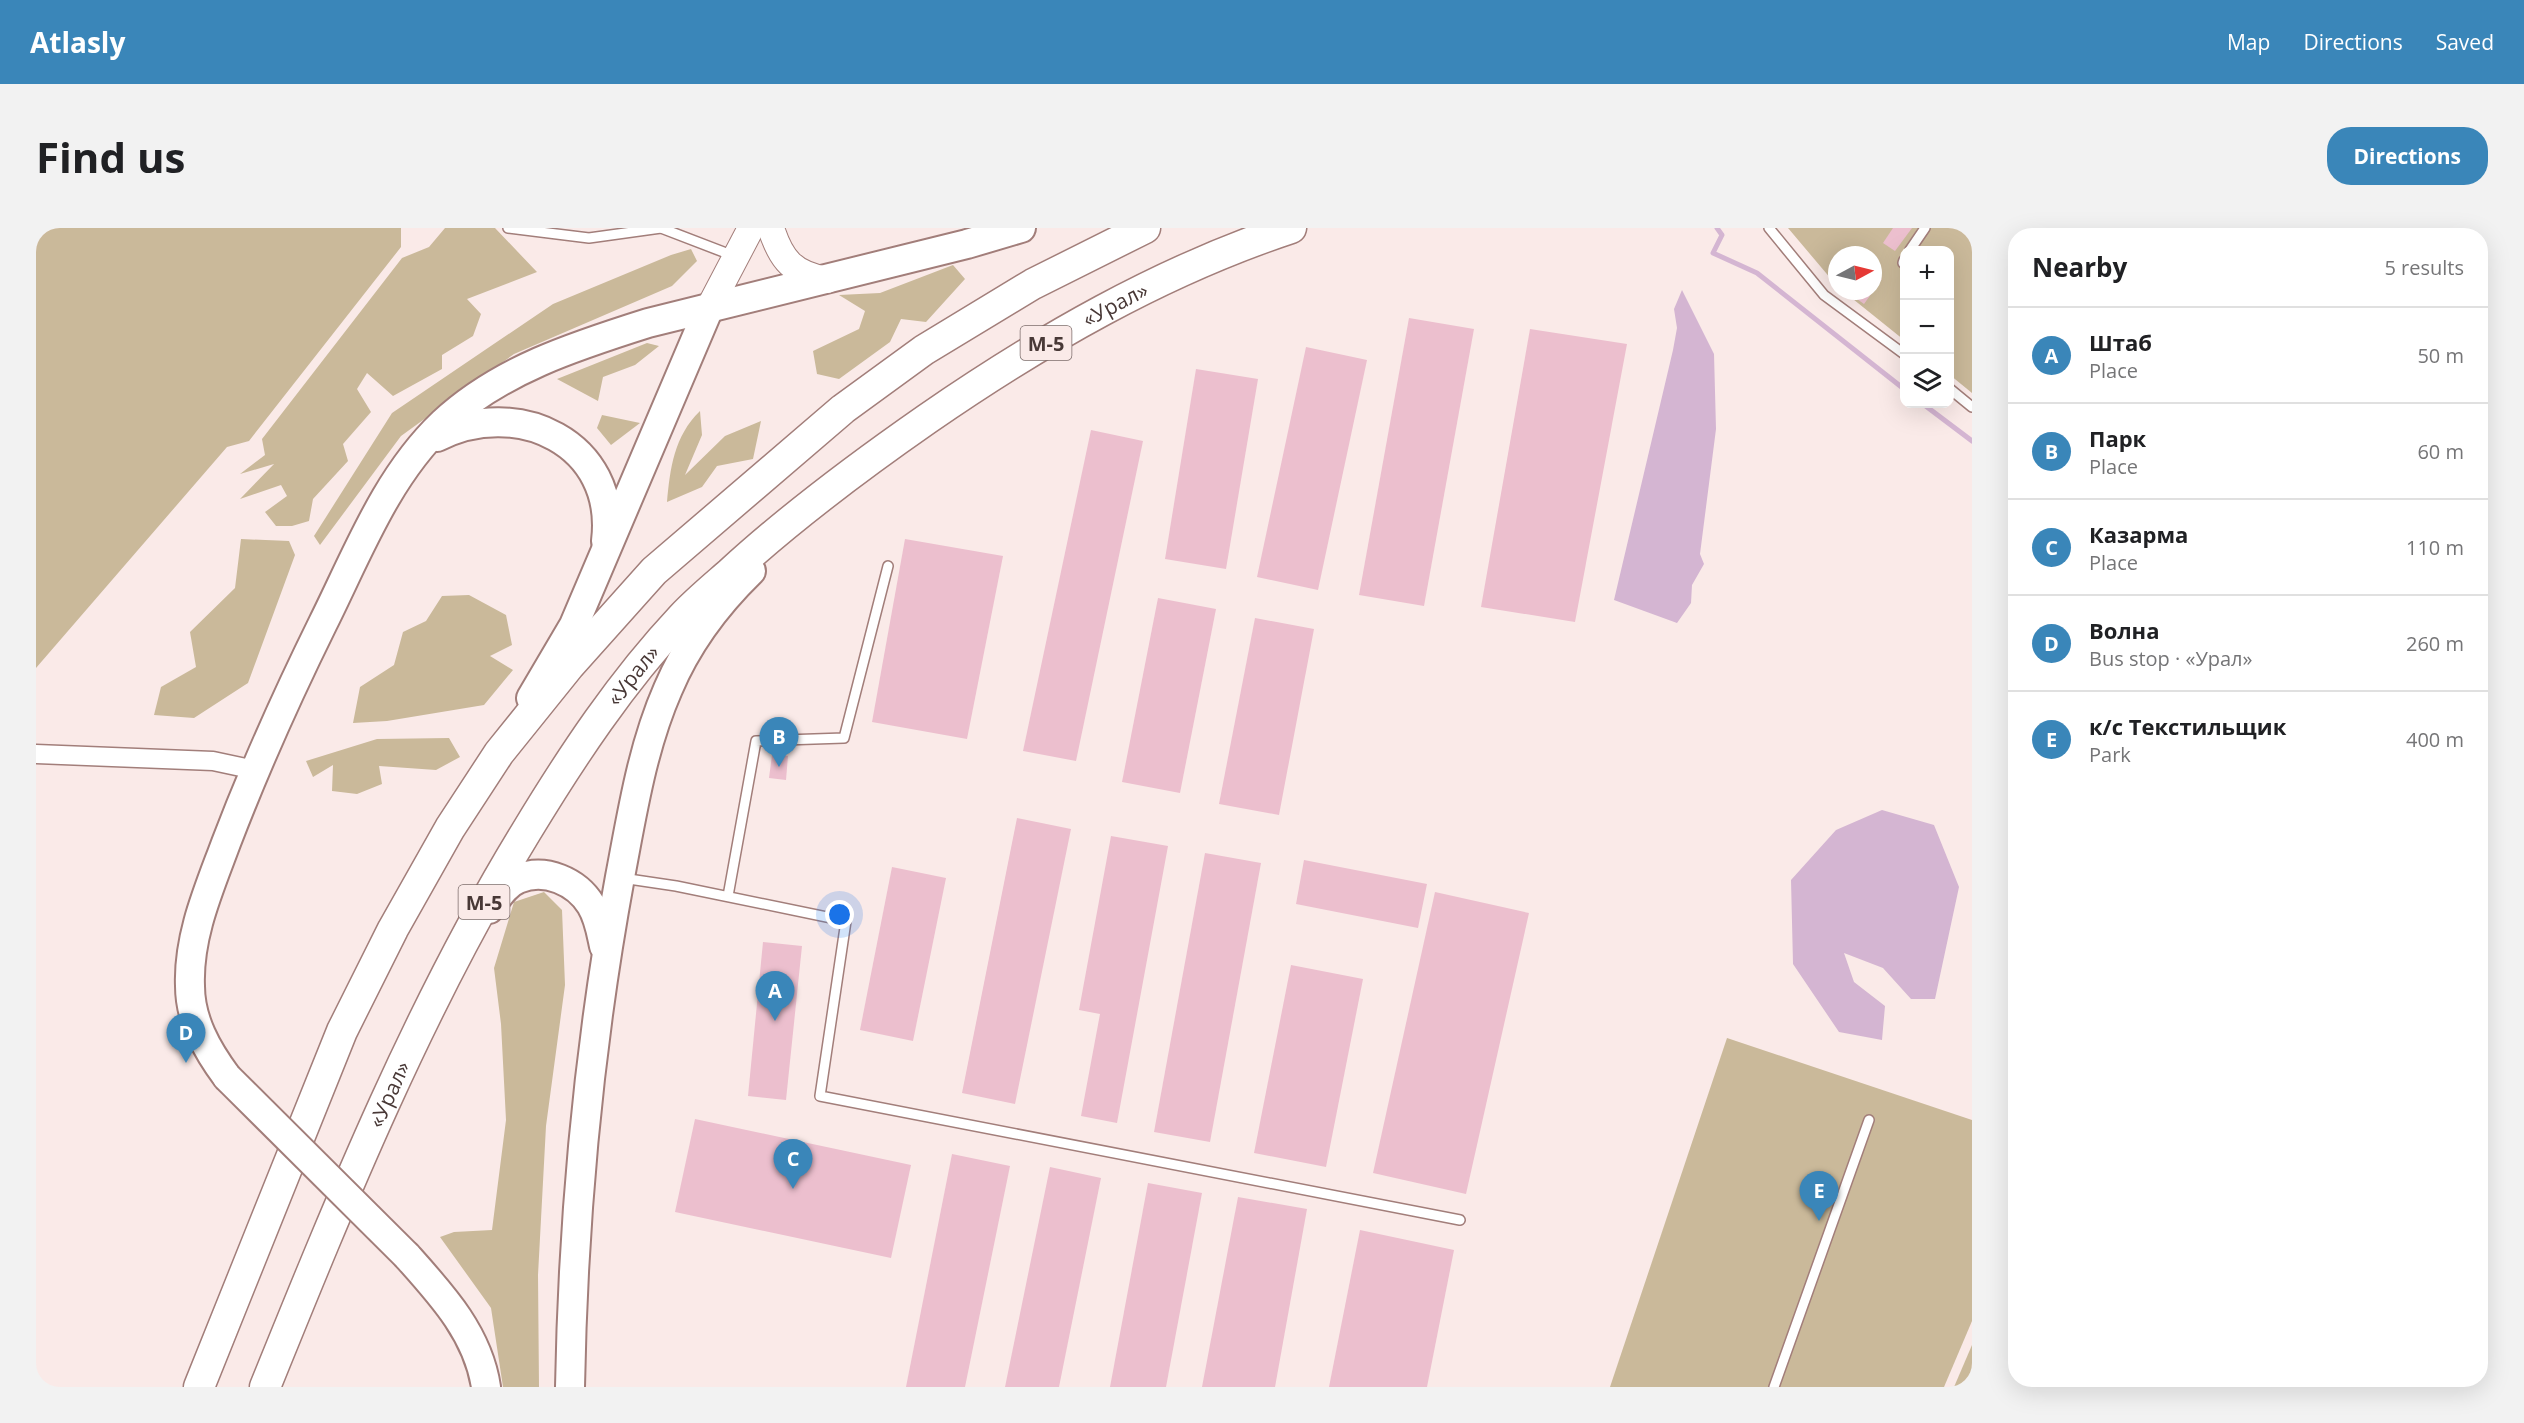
<!DOCTYPE html>
<html lang="en">
<head>
<meta charset="utf-8">
<style>
  body { margin:0; font-family:"Open Sans",sans-serif; background:#f2f2f2; color:#202124 }
  .controls { position:absolute; right:18px; top:18px; display:grid; overflow:hidden; border-radius:12px; box-shadow:0 6px 24px #0002 }
  .controls button { width:54px; height:54px; display:grid; place-items:center; padding:0; border:0; border-bottom:2px solid #e0e0e0; background:#fff; color:#202124; font:30px sans-serif }
  .compass { position:absolute; left:1792px; top:18px; width:54px; height:54px; border-radius:50%; background:#fff; box-shadow:0 6px 24px #0002; rotate:83deg }
  .you { position:absolute; left:804px; top:687px; width:21px; height:21px; margin:-15px; border:4px solid #fff; border-radius:50%; background:#1a73e8; box-shadow:0 0 0 9px #1a73e833 }
  .badge { display:grid; place-items:center; width:39px; height:39px; border-radius:50%; background:#3a86b9; color:#fff; font-size:20px; font-weight:700 }
  .pin { position:absolute; translate:-50% -50px; filter:drop-shadow(0 2px 3px #0008) }
  .pin::after { content:''; position:absolute; top:32px; width:21px; height:18px; background:inherit; clip-path:polygon(0 0,100% 0,50% 100%) }
  .list { margin:0; padding:0; list-style:none }
  h2 { display:flex; justify-content:space-between; align-items:center; height:78px; margin:0; padding:0 24px; font-size:26px }
  h2 small { font-size:20px; font-weight:400; color:#757577 }
  .list li { display:grid; grid-template-columns:39px 1fr auto; gap:18px; align-items:center; box-sizing:border-box; height:96px; padding:0 24px; border-top:2px solid #e0e0e0 }
  .list b { display:block; font-size:22px; white-space:nowrap }
  .list p { margin:0; font-size:20px; white-space:nowrap; color:#757577 }
  .list em { font-size:20px; font-style:normal; color:#757577 }
  .icon { flex:none; width:33px; height:33px; fill:none; stroke:currentColor; stroke-width:2; stroke-linecap:round; stroke-linejoin:round }
  .map { position:relative; flex:none; width:1936px; height:1159px; overflow:hidden; border-radius:24px }
  header { display:flex; align-items:center; gap:36px; box-sizing:border-box; height:84px; padding:0 30px; background:#3a86b9; color:#fff }
  header strong { font-size:28px }
  nav { display:flex; gap:33px; margin-inline-start:auto; font-size:21px }
  .intro { display:flex; align-items:center; justify-content:space-between; box-sizing:border-box; height:144px; padding:0 36px }
  h1 { margin:0; font-size:42px }
  .button { padding:15px 27px; border-radius:24px; background:#3a86b9; color:#fff; font-size:21px; font-weight:700 }
  main { display:flex; gap:36px; padding:0 36px }
  aside { flex:1; background:#fff; border-radius:24px; box-shadow:0 6px 24px #0002 }
  .map>svg:first-child { display:block }
  .green { fill:#cab99a }
  .water { fill:#d4b5d2 }
  .lines { fill:none; stroke-linecap:round; stroke-linejoin:round }
  .stream { stroke:#d4b5d2; stroke-width:5 }
  .building { fill:#ecbfce }
  .service-casing { stroke:#a27e7a; stroke-width:12 }
  .minor-casing { stroke:#a27e7a; stroke-width:21 }
  .secondary-casing { stroke:#a27e7a; stroke-width:28 }
  .primary-casing { stroke:#a27e7a; stroke-width:32 }
  .trunk-casing { stroke:#a27e7a; stroke-width:33 }
  .service { stroke:#fff; stroke-width:9 }
  .minor { stroke:#fff; stroke-width:18 }
  .secondary { stroke:#fff; stroke-width:26 }
  .primary { stroke:#fff; stroke-width:28 }
  .trunk { stroke:#fff; stroke-width:30 }
  .primary-bridge-casing { stroke:#a27e7a; stroke-width:32; stroke-linecap:butt }
  .primary-bridge { stroke:#fff; stroke-width:28 }
  .labels { text-anchor:middle; dominant-baseline:central; stroke-width:6; stroke-linejoin:round; paint-order:stroke }
  .shield { fill:#faeae8; stroke:#7d6d6b; stroke-width:1.5 }
  .shield-label { font-size:20px; font-weight:bold; fill:#483836 }
  .street-label { font-size:21px; fill:#483836; stroke:#faeae8 }
</style>
</head>
<body>
<header>
<strong>Atlasly</strong>
<nav><a>Map</a><a>Directions</a><a>Saved</a></nav>
</header>
<div class="intro"><h1>Find us</h1><a class="button">Directions</a></div>
<main>
<div class="map">
<svg width="1936" height="1159" viewBox="0 0 1936 1159">
  <rect width="100%" height="100%" fill="#faeae8"/>
  <g class="green">
    <path d="M 0,0 L 365,0 L 365,19 L 213,213 L 191,219 L 0,440 Z"/>
    <path d="M 409,0 L 459,0 L 501,44 L 431,71 L 445,86 L 437,108 L 406,127 L 406,141 L 357,168 L 331,145 L 321,161 L 335,184 L 307,216 L 312,233 L 277,271 L 273,293 L 256,298 L 240,298 L 229,284 L 251,268 L 245,257 L 204,271 L 238,236 L 204,246 L 229,227 L 226,211 L 366,30 L 393,19 Z"/>
    <path d="M 1752,0 L 1936,0 L 1936,165 L 1914,147 L 1914,22 L 1868,22 L 1868,112 L 1807,63 L 1837,63 L 1837,27 L 1801,27 L 1801,58 Z"/>
    <path d="M 655,21 L 661,33 L 636,58 L 478,126 L 365,208 L 284,317 L 278,308 L 356,185 L 517,76 L 635,27 Z"/>
    <path d="M 917,37 L 929,51 L 890,94 L 865,91 L 854,114 L 803,151 L 781,146 L 777,123 L 823,101 L 829,83 L 803,67 L 844,65 Z"/>
    <path d="M 611,115 L 623,118 L 599,137 L 567,149 L 562,173 L 521,151 Z"/>
    <path d="M 664,183 L 666,207 L 649,247 L 689,208 L 725,193 L 717,231 L 681,238 L 666,259 L 631,274 C 634,241 638,208 664,183 Z"/>
    <path d="M 566,187 L 604,195 L 575,217 L 561,200 Z"/>
    <path d="M 205,311 L 253,313 L 259,327 L 212,455 L 158,490 L 118,487 L 125,459 L 160,439 L 154,404 L 199,360 Z"/>
    <path d="M 433,367 L 470,387 L 476,417 L 454,428 L 477,442 L 448,477 L 351,493 L 317,495 L 324,459 L 358,437 L 367,404 L 390,393 L 406,368 Z"/>
    <path d="M 413,510 L 424,529 L 400,542 L 343,538 L 346,556 L 321,566 L 296,563 L 297,537 L 277,549 L 270,533 L 341,511 Z"/>
    <path d="M 508,664 L 526,682 L 529,757 L 510,898 L 502,1047 L 503,1159 L 467,1159 L 455,1080 L 404,1009 L 418,1004 L 456,1002 L 470,892 L 465,796 L 458,740 L 478,674 Z"/>
    <path d="M 1691,810 L 1936,892 L 1936,1093 L 1908,1159 L 1574,1159 Z"/>
    <path d="M 1936,1117 L 1936,1159 L 1918,1159 Z"/>
  </g>
  <g class="water">
    <path d="M 1646,62 L 1678,126 L 1680,201 L 1664,326 L 1668,336 L 1656,357 L 1655,375 L 1641,395 L 1578,372 L 1637,122 L 1641,100 L 1638,81 Z"/>
    <path d="M 1846,582 L 1898,597 L 1923,659 L 1899,771 L 1875,771 L 1847,740 L 1808,725 L 1818,754 L 1849,778 L 1846,812 L 1803,804 L 1757,736 L 1755,652 L 1800,602 Z"/>
  </g>
  <g class="lines">
    <g class="stream">
      <path d="M 1681,0 L 1686,7 L 1677,25 L 1721,45 L 1868,161"/>
      <path d="M 1887,176 L 1936,213"/>
    </g>
  </g>
  <g class="building">
    <path d="M 1857,0 L 1876,0 L 1859,23 L 1847,15 Z"/>
    <path d="M 1837,44 L 1846,51 L 1828,76 L 1810,63 L 1837,63 Z"/>
    <path d="M 1373,90 L 1438,101 L 1388,378 L 1323,367 Z"/>
    <path d="M 1494,101 L 1591,116 L 1539,394 L 1445,379 Z"/>
    <path d="M 1270,119 L 1331,132 L 1282,362 L 1221,349 Z"/>
    <path d="M 1160,141 L 1222,151 L 1190,341 L 1129,331 Z"/>
    <path d="M 1055,202 L 1107,213 L 1040,533 L 987,523 Z"/>
    <path d="M 869,311 L 967,328 L 931,511 L 836,494 Z"/>
    <path d="M 1122,370 L 1180,381 L 1144,565 L 1086,554 Z"/>
    <path d="M 1219,390 L 1278,401 L 1243,587 L 1183,576 Z"/>
    <path d="M 736,527 L 752,528 L 750,552 L 733,550 Z"/>
    <path d="M 981,590 L 1035,601 L 979,876 L 926,865 Z"/>
    <path d="M 1075,608 L 1132,618 L 1081,895 L 1045,888 L 1064,786 L 1043,782 Z"/>
    <path d="M 1169,625 L 1225,635 L 1174,914 L 1118,904 Z"/>
    <path d="M 1268,632 L 1391,656 L 1382,700 L 1260,676 Z"/>
    <path d="M 856,639 L 910,650 L 877,813 L 824,802 Z"/>
    <path d="M 1399,664 L 1493,685 L 1430,966 L 1337,945 Z"/>
    <path d="M 727,714 L 766,718 L 750,872 L 712,868 Z"/>
    <path d="M 1255,737 L 1327,751 L 1290,939 L 1218,925 Z"/>
    <path d="M 659,891 L 875,937 L 855,1030 L 639,984 Z"/>
    <path d="M 916,926 L 974,938 L 929,1159 L 870,1159 Z"/>
    <path d="M 1014,939 L 1065,950 L 1023,1159 L 969,1159 Z"/>
    <path d="M 1112,955 L 1166,965 L 1130,1159 L 1074,1159 Z"/>
    <path d="M 1202,969 L 1271,981 L 1239,1159 L 1166,1159 Z"/>
    <path d="M 1324,1002 L 1418,1022 L 1391,1159 L 1293,1159 Z"/>
  </g>
  <g class="lines">
    <g class="service-casing">
      <g id="service">
        <path d="M 472,0 L 553,10 L 625,0"/>
        <path d="M 625,0 L 698,28"/>
        <path d="M 1733,0 L 1788,67 L 1868,126"/>
        <path d="M 1874,22 L 1889,0"/>
        <path d="M 1867,35 L 1868,32"/>
        <path d="M 1914,161 L 1936,179"/>
        <path d="M 586,650 L 640,658 L 810,693 L 784,868 L 1424,992"/>
        <path d="M 692,668 L 720,513 L 808,510 L 852,338"/>
        <path d="M 1738,1159 L 1833,892"/>
      </g>
    </g>
    <g class="minor-casing">
      <path id="minor" d="M 0,526 L 177,533 L 219,542"/>
    </g>
    <g class="secondary-casing">
      <g id="secondary">
        <path d="M 735,0 C 745,32 757,46 791,52"/>
        <path d="M 673,80 L 715,0"/>
      </g>
    </g>
    <g class="primary-casing">
      <g id="primary">
        <path d="M 401,209 C 481,168 582,215 570,313"/>
        <path d="M 495,470 L 538,397 L 673,80"/>
        <path d="M 453,681 C 461,670 469,656 482,651 C 509,639 541,654 555,677 C 563,690 565,704 568,718"/>
        <path d="M 191,849 C 171,822 154,792 154,758 C 152,708 173,661 190,615 C 219,539 251,468 287,395 C 321,327 350,249 407,195 C 464,142 539,118 612,95 L 931,16 L 985,0"/>
        <path d="M 371,1028 C 406,1067 442,1106 450,1159"/>
        <path d="M 534,1159 C 537,989 553,817 584,649 C 596,586 606,520 632,461 C 651,416 680,377 715,343"/>
      </g>
    </g>
    <g class="trunk-casing">
      <g id="trunk">
        <path d="M 163,1159 L 306,803 L 357,701 L 414,600 L 463,525 L 533,438 L 618,343 L 807,181 L 888,122 L 997,56 L 1109,0"/>
        <path id="s1" d="M 229,1159 C 306,969 383,779 490,604 C 536,528 585,454 646,389 C 661,373 678,359 694,345 C 756,288 822,239 891,191 C 1004,113 1125,43 1255,0"/>
      </g>
    </g>
    <use href="#service" class="service"/>
    <use href="#minor" class="minor"/>
    <use href="#secondary" class="secondary"/>
    <use href="#primary" class="primary"/>
    <use href="#trunk" class="trunk"/>
    <g class="primary-bridge-casing">
      <path id="primary-bridge" d="M 191,849 L 371,1028"/>
    </g>
    <use href="#primary-bridge" class="primary-bridge"/>
  </g>
  <g class="labels">
    <g class="shield">
      <rect x="984.5" y="98" width="51" height="34" rx="4.5"/>
      <rect x="422.5" y="657" width="51" height="34" rx="4.5"/>
    </g>
    <g class="shield-label">
      <text x="1010" y="115">М-5</text>
      <text x="448" y="674">М-5</text>
    </g>
    <g class="street-label">
      <text stroke="none"><textPath href="#s1" startOffset="1416">«Урал»</textPath></text>
      <text stroke="none"><textPath href="#s1" startOffset="804">«Урал»</textPath></text>
      <text stroke="none"><textPath href="#s1" startOffset="318">«Урал»</textPath></text>
    </g>
  </g>
</svg>
<div class="controls">
<button>+</button>
<button>−</button>
<button><svg class="icon" aria-label="layers" viewBox="0 0 24 24"><path d="M12 4l9 5-9 5-9-5zM3 14l9 5 9-5"/></svg></button>
</div>
<svg class="compass" viewBox="-18 -18 36 36"><path d="M0-13l5 13h-10z" fill="#e53935"/><path d="M0 13l5-13h-10z" fill="#757577"/></svg>
<div class="you"></div>
<div class="pin badge" style="left:739px;top:793px">A</div>
<div class="pin badge" style="left:743px;top:539px">B</div>
<div class="pin badge" style="left:757px;top:961px">C</div>
<div class="pin badge" style="left:150px;top:835px">D</div>
<div class="pin badge" style="left:1783px;top:993px">E</div>
</div>
<aside>
<h2>Nearby<small>5 results</small></h2>
<ul class="list">
<li><span class="badge">A</span><div><b>Штаб</b><p>Place</p></div><em>50 m</em></li>
<li><span class="badge">B</span><div><b>Парк</b><p>Place</p></div><em>60 m</em></li>
<li><span class="badge">C</span><div><b>Казарма</b><p>Place</p></div><em>110 m</em></li>
<li><span class="badge">D</span><div><b>Волна</b><p>Bus stop · «Урал»</p></div><em>260 m</em></li>
<li><span class="badge">E</span><div><b>к/с Текстильщик</b><p>Park</p></div><em>400 m</em></li>
</ul>
</aside>
</main>
</body>
</html>
